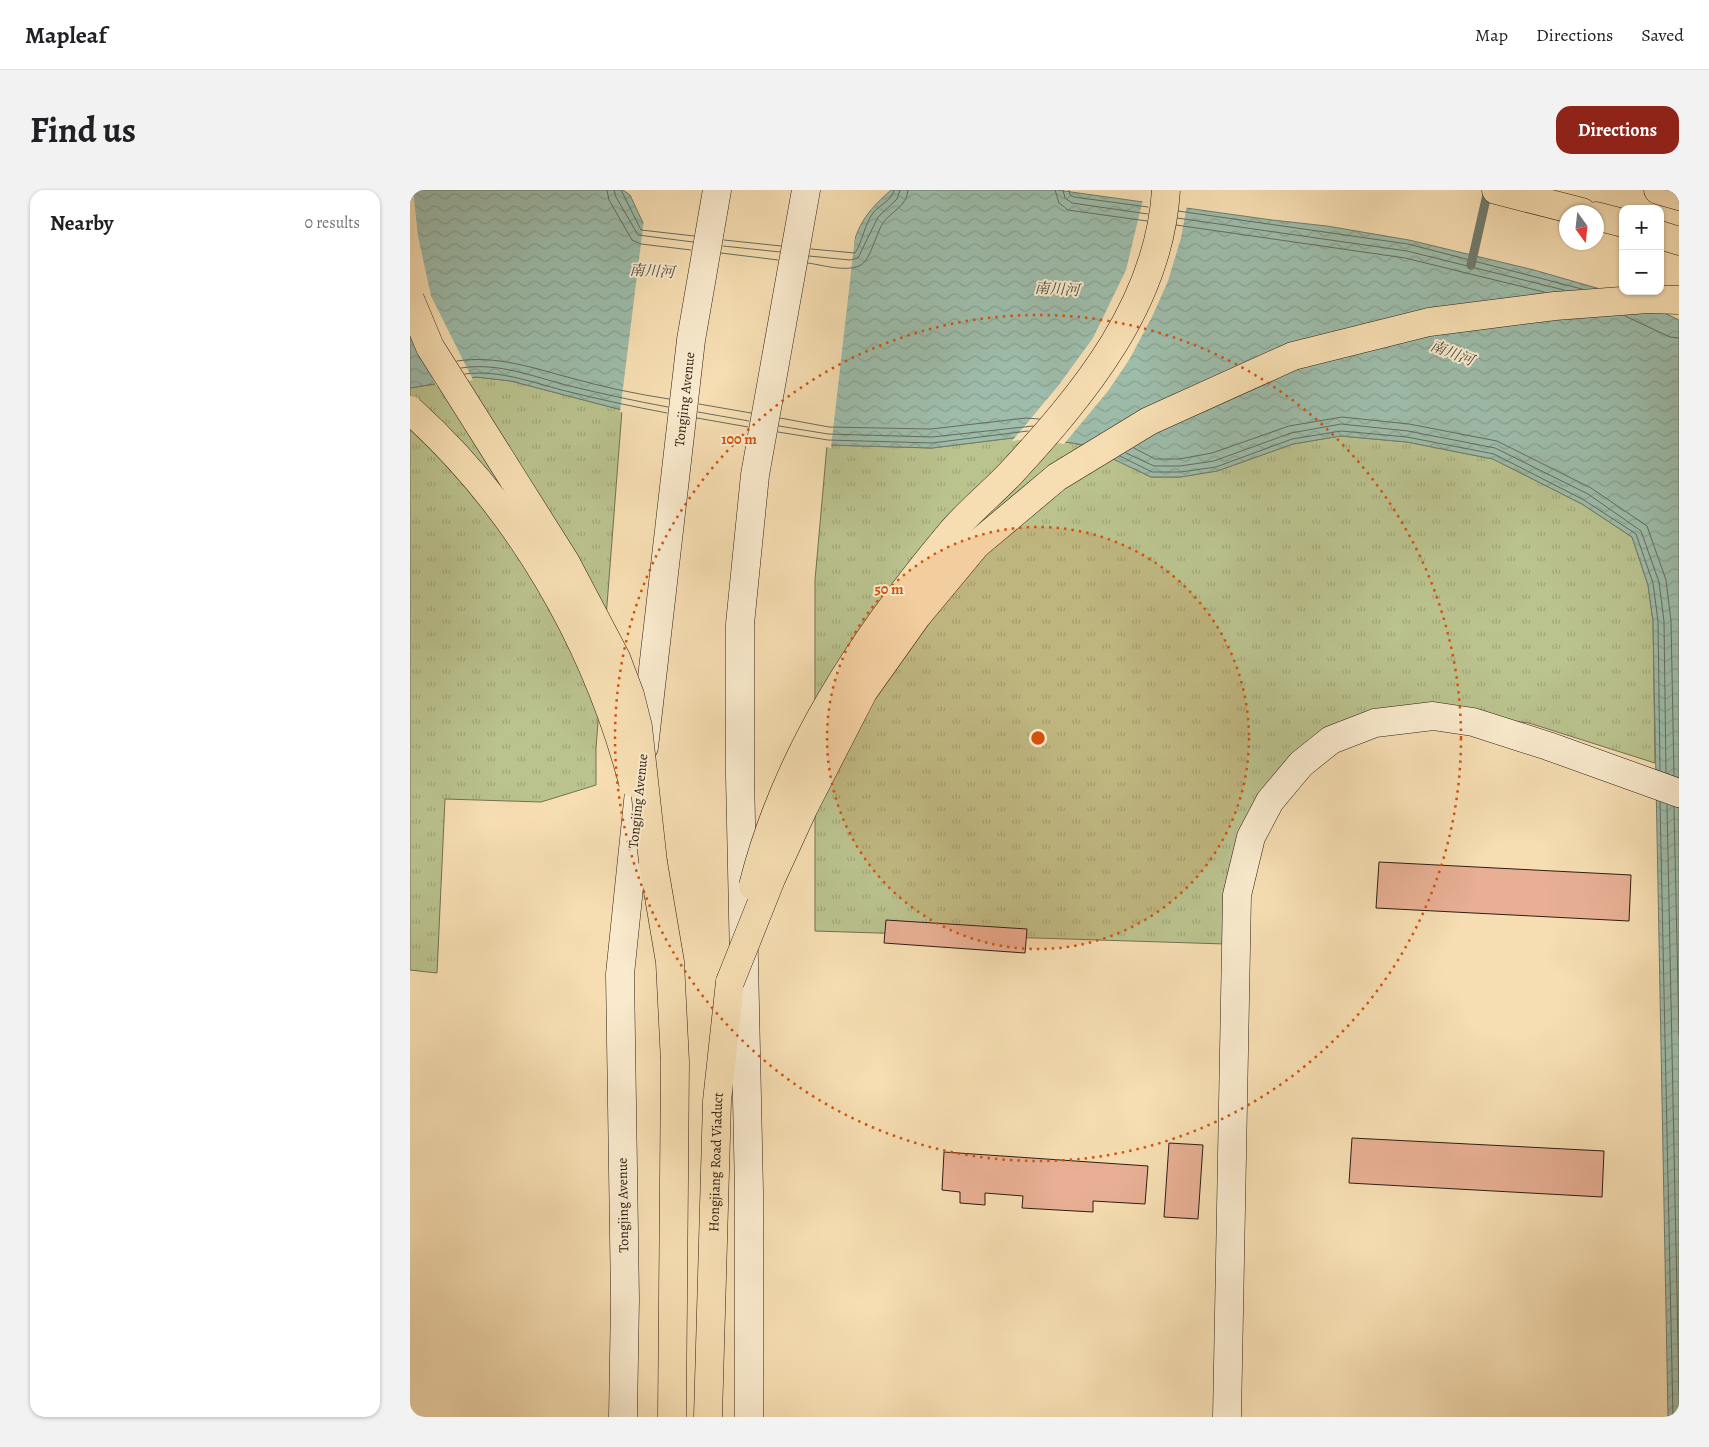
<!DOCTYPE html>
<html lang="en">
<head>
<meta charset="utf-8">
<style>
  body { margin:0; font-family:Alegreya,"Noto Serif SC",serif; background:#f2f2f2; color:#202124 }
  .controls { position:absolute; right:15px; top:15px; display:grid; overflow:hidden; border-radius:10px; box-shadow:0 1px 4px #0004 }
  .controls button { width:45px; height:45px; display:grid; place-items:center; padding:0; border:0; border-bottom:1px solid #e0e0e0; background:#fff; color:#202124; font:25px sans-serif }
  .compass { position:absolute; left:1149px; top:15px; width:45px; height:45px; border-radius:50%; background:#fff; box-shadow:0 1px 4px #0004; rotate:165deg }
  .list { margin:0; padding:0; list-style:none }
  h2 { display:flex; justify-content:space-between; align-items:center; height:65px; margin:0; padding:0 20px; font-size:21px }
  h2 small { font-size:16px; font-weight:400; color:#757577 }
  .map { position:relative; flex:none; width:1269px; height:1227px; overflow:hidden; border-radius:15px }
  header { display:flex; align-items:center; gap:30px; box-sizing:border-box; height:70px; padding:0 25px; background:#fff; border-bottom:1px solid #e0e0e0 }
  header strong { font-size:24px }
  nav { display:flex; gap:28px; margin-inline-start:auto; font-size:18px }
  .intro { display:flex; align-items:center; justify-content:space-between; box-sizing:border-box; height:120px; padding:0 30px }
  h1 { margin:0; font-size:35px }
  .button { padding:12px 22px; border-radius:15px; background:#8f2418; color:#fff; font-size:18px; font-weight:700 }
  main { display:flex; gap:30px; padding:0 30px }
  aside { flex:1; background:#fff; border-radius:15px; box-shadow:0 1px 4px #0004 }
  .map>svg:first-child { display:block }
  .grass { fill:url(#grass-tufts); stroke:#747051 }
  .water { fill:url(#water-waves); stroke:#717c6e }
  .pier { fill:#f6deb2 }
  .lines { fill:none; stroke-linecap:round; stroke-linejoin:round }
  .shore { stroke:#666c5f; stroke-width:1 }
  .stream { stroke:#717c6e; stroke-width:9 }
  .building { fill:#e8af94; stroke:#2e1d14 }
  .secondary-casing { stroke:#2e1d14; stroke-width:29 }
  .primary-casing { stroke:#2e1d14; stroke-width:29 }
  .highway-casing { stroke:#2e1d14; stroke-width:29 }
  .secondary { stroke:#f9eacd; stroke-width:28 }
  .primary { stroke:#f6deb2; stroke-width:28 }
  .highway { stroke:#f6deb2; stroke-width:28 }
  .highway-bridge-casing { stroke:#2e1d14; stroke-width:29; stroke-linecap:butt }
  .highway-bridge { stroke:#f6deb2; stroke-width:28 }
  .ring { fill:none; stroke:#d5530d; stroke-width:2.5; stroke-dasharray:2.5 5 }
  .labels { text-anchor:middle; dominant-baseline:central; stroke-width:4; stroke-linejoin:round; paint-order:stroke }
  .street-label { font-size:14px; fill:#2e1d14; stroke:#f9eacd }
  .water-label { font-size:15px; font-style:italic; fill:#4f4d41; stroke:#f9eacd }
  .centre { fill:#d5530d; stroke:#f9eacd; stroke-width:2.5 }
  .ring-label { font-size:15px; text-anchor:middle; font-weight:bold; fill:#d5530d; stroke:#f9eacd; stroke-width:4; stroke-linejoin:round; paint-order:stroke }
</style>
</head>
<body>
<header>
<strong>Mapleaf</strong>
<nav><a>Map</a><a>Directions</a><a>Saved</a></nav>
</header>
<div class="intro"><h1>Find us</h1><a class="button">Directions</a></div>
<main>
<aside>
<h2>Nearby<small>0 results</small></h2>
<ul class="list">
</ul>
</aside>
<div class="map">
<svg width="1269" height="1227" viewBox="0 0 1269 1227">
  <defs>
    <pattern id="grass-tufts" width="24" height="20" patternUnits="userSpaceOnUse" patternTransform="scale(1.25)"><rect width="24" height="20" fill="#bac28e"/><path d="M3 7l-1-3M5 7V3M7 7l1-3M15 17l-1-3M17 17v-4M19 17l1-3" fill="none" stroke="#a0a67a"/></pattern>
    <pattern id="water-waves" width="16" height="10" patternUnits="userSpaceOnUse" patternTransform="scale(1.25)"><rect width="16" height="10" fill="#9dbcaa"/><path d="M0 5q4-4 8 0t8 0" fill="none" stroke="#88a191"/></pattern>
  </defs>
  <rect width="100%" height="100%" fill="#f6deb2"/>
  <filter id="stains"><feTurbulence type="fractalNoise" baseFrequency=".004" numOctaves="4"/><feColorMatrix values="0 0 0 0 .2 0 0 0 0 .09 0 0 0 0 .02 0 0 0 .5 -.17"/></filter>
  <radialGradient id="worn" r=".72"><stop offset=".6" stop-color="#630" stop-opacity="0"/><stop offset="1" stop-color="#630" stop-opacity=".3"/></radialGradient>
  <g class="grass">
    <path d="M 66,187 L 101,191 L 212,220 L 186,558 L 186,595 L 131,612 L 35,609 L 27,783 L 0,780 L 0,198 Z"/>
    <path d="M 618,246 L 674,255 L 741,287 L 770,287 L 807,281 L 883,254 L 930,246 L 997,252 L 1083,269 L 1172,314 L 1222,347 L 1238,395 L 1243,431 L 1245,573 L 1119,533 L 1006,518 L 862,590 L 815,754 L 405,741 L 405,390 L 417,255 L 522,258 Z"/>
  </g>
  <path class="water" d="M 0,0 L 213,0 L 220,5 L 234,35 L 442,59 C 449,31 460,19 481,0 L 647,0 L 862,30 L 917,36 L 999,50 L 1124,80 L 1225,109 L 1269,130 L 1269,1227 L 1258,1227 L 1243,431 L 1238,395 L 1222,347 L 1172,314 L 1083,269 L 997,252 L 930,246 L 883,254 L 807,281 L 770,287 L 741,287 L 674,255 L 618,246 L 522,258 L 417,255 L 212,220 L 101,191 L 66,187 L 0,198 Z"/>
  <g class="pier">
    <path d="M 0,0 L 3,0 L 8,46 L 21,106 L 63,190 L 26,196 L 0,142 Z"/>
    <path d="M 733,9 L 777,15 L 771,48 L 758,91 L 742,127 L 719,170 L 698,201 L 654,254 L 618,249 L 602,251 L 648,196 L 683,148 L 716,80 Z"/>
    <path d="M 234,29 L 235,33 L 440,56 L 446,38 L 421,258 L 210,222 Z"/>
  </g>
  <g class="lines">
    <g class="shore">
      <path d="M 197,0 L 199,10 L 222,50 L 231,54 L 281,60"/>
      <path d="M 204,0 L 206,7 L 228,45 L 283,52"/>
      <path d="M 211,0 L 231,40 L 284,46"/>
      <path d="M 645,0 L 649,13 L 658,20 L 737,31"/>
      <path d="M 653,0 L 655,8 L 662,13 L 738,24"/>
      <path d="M 659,0 L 660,5 L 664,7 L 738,17"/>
      <path d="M 768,21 L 998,54 L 1172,99"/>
      <path d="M 767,28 L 997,61 L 1154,100"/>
      <path d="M 766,35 L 995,68 L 1134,102"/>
      <path d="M 314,50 L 371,56"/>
      <path d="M 313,56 L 370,62"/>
      <path d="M 401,59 L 445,63 C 453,51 454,35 463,23 C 469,15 483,10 484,0"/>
      <path d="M 311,63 L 368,70"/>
      <path d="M 399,66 L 440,70 L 448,68 L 468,27 L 487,9 L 490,0"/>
      <path d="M 398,73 C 412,75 435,82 449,76 C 461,71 465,45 473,33 C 481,21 497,17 498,0"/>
      <path d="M 1215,126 L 1260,147 L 1269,148"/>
      <path d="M 47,171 C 87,165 123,178 161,188 C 193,197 226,204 259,209"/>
      <path d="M 51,178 C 89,172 124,187 160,196 C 193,204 225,211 258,217"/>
      <path d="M 55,184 C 90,179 126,194 160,202 C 192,210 225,217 257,223"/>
      <path d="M 289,214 L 341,223"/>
      <path d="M 288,222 L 339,231"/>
      <path d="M 287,228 L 338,237"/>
      <path d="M 370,228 L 419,237 L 521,239 L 616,228 L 629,229"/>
      <path d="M 369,236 L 418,244 L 522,247 L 623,236"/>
      <path d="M 368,242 L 418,250 L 522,253 L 618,241"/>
      <path d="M 724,258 L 745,269 L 769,269 L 802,263 L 879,236 L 932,227 L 999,234 L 1087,251 L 1181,298 L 1237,336 L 1256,390 L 1261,431 L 1264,585"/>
      <path d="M 716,263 L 744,276 L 770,276 L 804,271 L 881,243 L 931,234 L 998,241 L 1085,258 L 1178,304 L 1231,341 L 1249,392 L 1254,431 L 1256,582"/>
      <path d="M 710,266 L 742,282 L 770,282 L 806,277 L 882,249 L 931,241 L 997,247 L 1084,264 L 1174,310 L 1226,344 L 1243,393 L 1248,431 L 1250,580"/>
      <path d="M 1250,612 L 1263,1227"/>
      <path d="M 1257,615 L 1269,1203"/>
      <path d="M 1264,617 L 1269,845"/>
    </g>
    <path class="stream" d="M 1061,75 L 1078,0"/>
  </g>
  <g class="building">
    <path d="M 969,672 L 1221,685 L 1219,731 L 966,718 Z"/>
    <path d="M 476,730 L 617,739 L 615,763 L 474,753 Z"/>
    <path d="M 942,948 L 1194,961 L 1192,1007 L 939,993 Z"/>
    <path d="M 759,953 L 793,955 L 788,1029 L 754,1027 Z"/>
    <path d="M 534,962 L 738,976 L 735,1014 L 683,1011 L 683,1022 L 612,1018 L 613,1006 L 575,1003 L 575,1015 L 550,1013 L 550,1002 L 532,1000 Z"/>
  </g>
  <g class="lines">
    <g class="secondary-casing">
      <g id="secondary">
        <path id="s1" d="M 234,557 L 281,150 L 307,0"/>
        <path d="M 213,1227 L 215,1109 L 210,784 L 229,602"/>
        <path d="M 339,1227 L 339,1001 L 330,586 L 330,434 L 345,285 L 396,0"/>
        <path d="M 817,1227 L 827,705 L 841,647 L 860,611 L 891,574 L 921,550 L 965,533 L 1023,526 L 1063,532 L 1138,556 L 1269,603"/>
      </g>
    </g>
    <g class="primary-casing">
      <g id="primary">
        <path d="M 1086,0 L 1172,22"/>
        <path d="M 1186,26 L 1213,33"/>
        <path d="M 1250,45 L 1269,51"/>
      </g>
    </g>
    <g class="highway-casing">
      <g id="highway">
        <path d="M 1248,0 L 1269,6"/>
        <path d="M 243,672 L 260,772 L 265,872 L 262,1227"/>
        <path id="s2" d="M 298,1227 L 307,911 L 320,792"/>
      </g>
    </g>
    <use href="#secondary" class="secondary"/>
    <use href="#primary" class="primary"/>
    <use href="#highway" class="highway"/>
    <g class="highway-bridge-casing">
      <g id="highway-bridge">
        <path d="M 0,109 L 20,157 L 156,373 L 206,468 L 220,505 L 228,537 L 243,672"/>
        <path d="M 0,220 C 109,318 186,452 223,593"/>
        <path d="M 343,696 C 376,564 452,449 539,345 C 557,323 580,305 600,284 C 674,204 749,114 756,0"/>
        <path d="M 320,792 L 361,689 L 394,617 L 453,502 L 507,426 L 566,355 L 647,287 L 739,231 L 883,166 L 1019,132 L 1145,116 L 1238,109 L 1269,110"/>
      </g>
    </g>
    <use href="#highway-bridge" class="highway-bridge"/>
  </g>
  <circle cx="628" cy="548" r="211" fill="#d5530d" fill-opacity=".12"/>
  <g class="ring">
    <circle cx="628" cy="548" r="211"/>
    <circle cx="628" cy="548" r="423"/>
  </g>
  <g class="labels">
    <g class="street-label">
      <text stroke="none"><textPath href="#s1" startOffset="350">Tongjing Avenue</textPath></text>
      <text transform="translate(228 611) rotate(-84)">Tongjing Avenue</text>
      <text stroke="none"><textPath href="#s2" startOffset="255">Hongjiang Road Viaduct</textPath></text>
      <text transform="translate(213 1015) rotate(-91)">Tongjing Avenue</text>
    </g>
    <g class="water-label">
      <text transform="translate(242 81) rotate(3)">南川河</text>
      <text transform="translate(647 99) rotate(3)">南川河</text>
      <text transform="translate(1042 163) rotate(21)">南川河</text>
    </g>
  </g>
  <circle cx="628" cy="548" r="8" class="centre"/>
  <g class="ring-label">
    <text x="329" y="254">100 m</text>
    <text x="479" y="404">50 m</text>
  </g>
  <rect width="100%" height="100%" filter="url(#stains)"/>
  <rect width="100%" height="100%" fill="url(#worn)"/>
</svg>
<div class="controls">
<button>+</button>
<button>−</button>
</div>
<svg class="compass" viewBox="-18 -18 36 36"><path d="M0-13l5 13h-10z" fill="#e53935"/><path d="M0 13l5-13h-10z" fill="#757577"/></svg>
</div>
</main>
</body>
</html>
